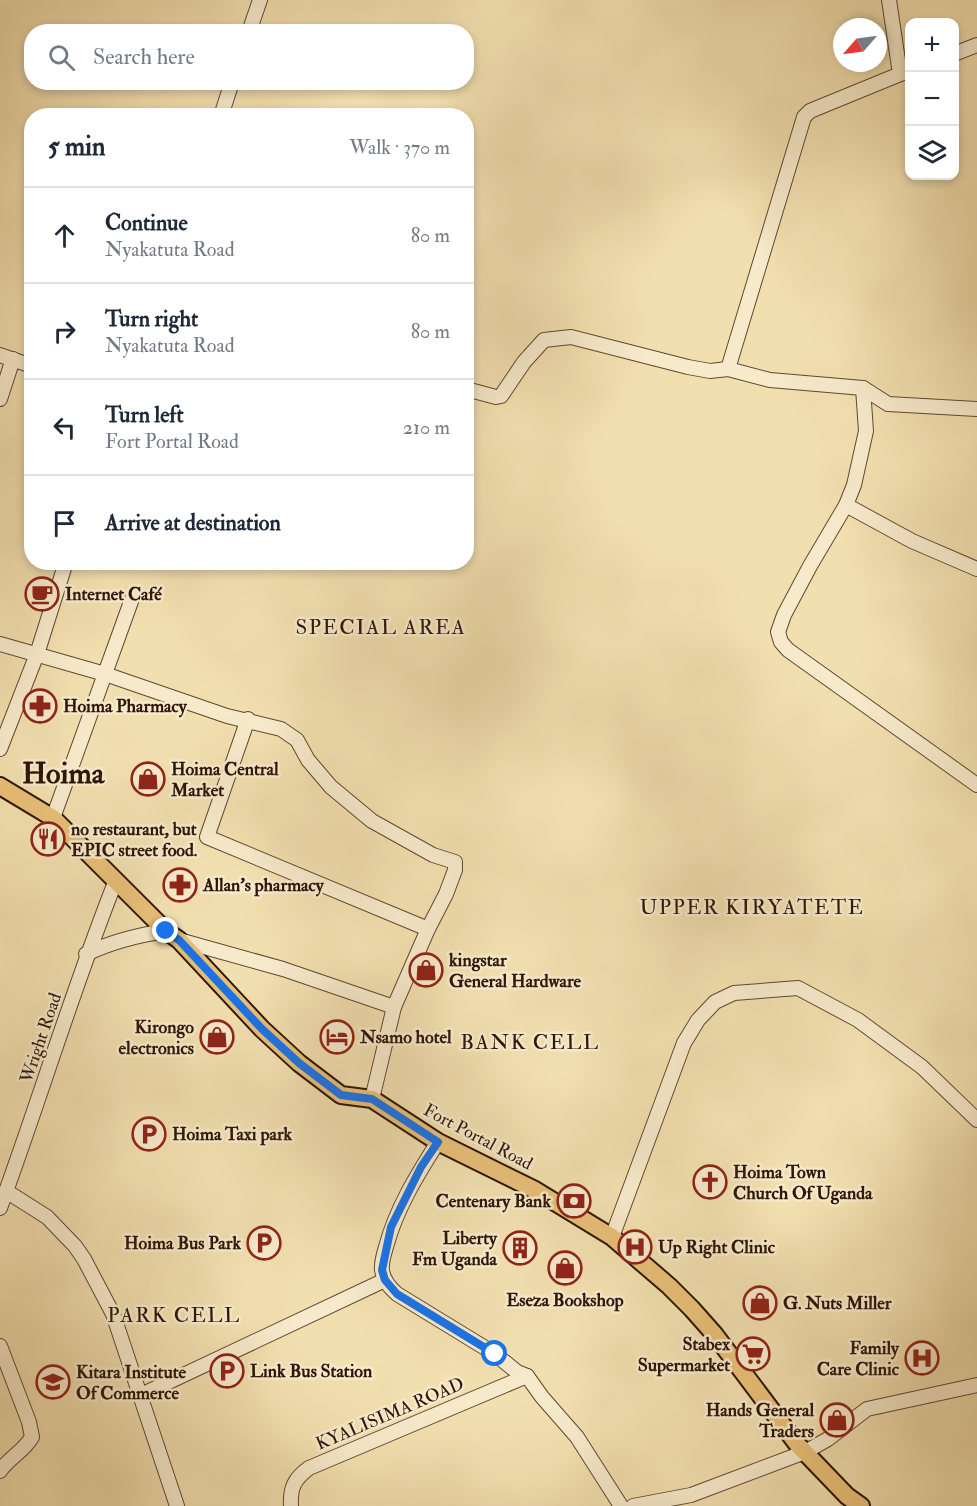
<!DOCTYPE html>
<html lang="en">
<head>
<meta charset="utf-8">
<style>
  body { margin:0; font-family:"IM FELL Double Pica",serif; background:#f2f2f3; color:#1f2937 }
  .controls { position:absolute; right:18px; top:18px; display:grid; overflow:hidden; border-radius:12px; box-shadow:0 3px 9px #0003 }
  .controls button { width:54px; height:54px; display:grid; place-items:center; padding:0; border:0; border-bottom:2px solid #e0e1e3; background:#fff; color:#1f2937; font:30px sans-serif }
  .compass { position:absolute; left:833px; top:18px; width:54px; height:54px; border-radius:50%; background:#fff; box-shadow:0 3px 9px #0003; rotate:242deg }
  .stop { position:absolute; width:18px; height:18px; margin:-14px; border:4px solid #1a73e8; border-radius:50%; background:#fff }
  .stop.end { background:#1a73e8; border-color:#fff; box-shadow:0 2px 6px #0008 }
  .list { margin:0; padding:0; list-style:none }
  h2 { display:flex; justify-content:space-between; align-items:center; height:78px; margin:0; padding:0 24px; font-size:26px }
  h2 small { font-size:20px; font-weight:400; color:#747a83 }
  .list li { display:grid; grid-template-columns:39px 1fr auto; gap:18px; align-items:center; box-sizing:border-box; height:96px; padding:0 24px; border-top:2px solid #e0e1e3 }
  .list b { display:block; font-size:22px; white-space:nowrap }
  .list p { margin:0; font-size:20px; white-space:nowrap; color:#747a83 }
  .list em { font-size:20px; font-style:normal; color:#747a83 }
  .icon { flex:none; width:33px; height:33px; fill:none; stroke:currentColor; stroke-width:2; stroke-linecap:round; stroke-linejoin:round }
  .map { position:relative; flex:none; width:977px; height:1506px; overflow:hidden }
  .search { position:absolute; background:#fff; box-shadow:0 3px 9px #0003; left:24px; top:24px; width:450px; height:66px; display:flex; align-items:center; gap:15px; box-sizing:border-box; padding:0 21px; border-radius:24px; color:#747a83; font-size:22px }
  .panel { position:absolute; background:#fff; box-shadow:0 3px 9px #0003; left:24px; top:108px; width:450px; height:462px; border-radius:24px }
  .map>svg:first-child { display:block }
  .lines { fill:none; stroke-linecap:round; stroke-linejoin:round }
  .minor-casing { stroke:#5e4832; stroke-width:16 }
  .major-casing { stroke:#2d1608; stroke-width:20 }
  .minor { stroke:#f7eacb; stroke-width:14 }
  .major { stroke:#e9c078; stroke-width:16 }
  .route { stroke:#1a73e8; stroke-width:8 }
  .labels { text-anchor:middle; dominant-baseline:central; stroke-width:5; stroke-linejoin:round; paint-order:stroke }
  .poi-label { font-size:18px; font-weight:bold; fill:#2d1608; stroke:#f7eacb; text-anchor:start }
  .street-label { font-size:18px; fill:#2d1608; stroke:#f7eacb }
  .quarter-label { font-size:21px; letter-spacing:1.5px; fill:#2d1608; stroke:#f7eacb }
  .town-label { font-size:30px; font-weight:bold; fill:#2d1608; stroke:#f7eacb }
</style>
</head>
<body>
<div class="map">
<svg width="977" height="1506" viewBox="0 0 977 1506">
  <rect width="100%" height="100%" fill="#f2dfaf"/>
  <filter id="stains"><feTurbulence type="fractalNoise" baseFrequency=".00333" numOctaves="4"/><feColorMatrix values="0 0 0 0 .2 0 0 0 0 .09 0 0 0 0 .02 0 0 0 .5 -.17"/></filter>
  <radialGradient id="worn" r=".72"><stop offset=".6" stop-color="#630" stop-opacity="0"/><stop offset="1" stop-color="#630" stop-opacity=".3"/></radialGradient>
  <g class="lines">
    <g class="minor-casing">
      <g id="minor">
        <path d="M 889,0 L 900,74"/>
        <path d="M 249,32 L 260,0"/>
        <path d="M 954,54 L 977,45"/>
        <path d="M 221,116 L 232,82"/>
        <path d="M 0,355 L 32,366"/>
        <path d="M 728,369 L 804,117 L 810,111 L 910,70"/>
        <path d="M 863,388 L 866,431 L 854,485 L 846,505 L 810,566 L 784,615 L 778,632 L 781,642 L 788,650 L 977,785"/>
        <path d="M 466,389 L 496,397 L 501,396 L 524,362 L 544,340 L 571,337 L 688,367 L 710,371 L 728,369 L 770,380 L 863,388 L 888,404 L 977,409"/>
        <path d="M 0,399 L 13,359"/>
        <path d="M 846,505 L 912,541 L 977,569"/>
        <path d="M 0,644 L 105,674 L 227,716 L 281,729 L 297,740 L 308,760 L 331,787 L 372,821 L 433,855 L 455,862 L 455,870 L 446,894 L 428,929 L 394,1007 L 372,1099"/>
        <path d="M 248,719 L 207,837 L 428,929"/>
        <path d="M 0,749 L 37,654 L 66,562"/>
        <path d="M 53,818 L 133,596"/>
        <path d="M 179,940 L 283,969 L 394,1007"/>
        <path d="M 86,954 C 111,942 138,935 166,931"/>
        <path d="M 438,1142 C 417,1175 396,1209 386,1247 C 384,1254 381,1263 382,1270 C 383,1280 390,1288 397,1294 L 495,1354 L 517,1372 L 527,1376 L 542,1397 L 577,1437 L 621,1506"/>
        <path d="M 6,1191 L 47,1217 L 75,1246 L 84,1259 L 113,1314 L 177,1506"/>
        <path d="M 0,1208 C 40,1099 73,988 116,880"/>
        <path d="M 612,1237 L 684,1043 L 698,1020 L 715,1002 L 734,993 L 798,988 L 858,1020 L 922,1067 L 977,1120"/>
        <path d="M 0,1346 L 29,1422 L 32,1437 C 24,1451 9,1458 0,1471"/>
        <path d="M 141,1395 L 385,1280"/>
        <path d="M 291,1506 C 290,1488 294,1479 309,1468 L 527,1376"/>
        <path d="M 633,1506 L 691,1495 L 805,1452 L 828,1439 L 867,1409 L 977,1385"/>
      </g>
    </g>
    <g class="major-casing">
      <path id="major" d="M 0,786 L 53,818 L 166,931 L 179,940 L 262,1029 L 299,1063 L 341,1095 L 372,1099 L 438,1142 L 535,1190 L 612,1237 L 669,1286 L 692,1309 L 715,1335 L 797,1444 L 847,1496 L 861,1506"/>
    </g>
    <use href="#minor" class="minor"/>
    <use href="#major" class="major"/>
  </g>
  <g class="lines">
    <path class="route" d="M 166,931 L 179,940 L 262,1029 L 299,1063 L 341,1095 L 372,1099 L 438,1142 L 421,1167 L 391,1227 L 382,1270 L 385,1280 L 397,1294 L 495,1354"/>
  </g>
  <defs>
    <g id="cafe-ring" transform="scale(1.725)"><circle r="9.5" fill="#f7eacb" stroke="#8f2418" stroke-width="1.5"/><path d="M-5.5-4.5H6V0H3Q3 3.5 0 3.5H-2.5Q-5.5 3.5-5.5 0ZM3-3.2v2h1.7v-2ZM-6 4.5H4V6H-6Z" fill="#8f2418"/></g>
    <g id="pharmacy-ring" transform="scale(1.725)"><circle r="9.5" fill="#f7eacb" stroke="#8f2418" stroke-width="1.5"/><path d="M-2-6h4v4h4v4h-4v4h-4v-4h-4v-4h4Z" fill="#8f2418"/></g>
    <g id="shop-ring" transform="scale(1.725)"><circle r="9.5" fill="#f7eacb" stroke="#8f2418" stroke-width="1.5"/><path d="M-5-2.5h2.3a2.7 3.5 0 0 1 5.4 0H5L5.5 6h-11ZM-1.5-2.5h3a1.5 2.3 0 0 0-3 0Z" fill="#8f2418"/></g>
    <g id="restaurant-ring" transform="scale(1.725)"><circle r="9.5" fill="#f7eacb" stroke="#8f2418" stroke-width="1.5"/><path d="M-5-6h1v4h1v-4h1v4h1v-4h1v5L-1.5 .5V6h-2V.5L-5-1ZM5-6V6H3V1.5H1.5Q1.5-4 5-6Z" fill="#8f2418"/></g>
    <g id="hotel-ring" transform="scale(1.725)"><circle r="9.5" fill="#f7eacb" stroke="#8f2418" stroke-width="1.5"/><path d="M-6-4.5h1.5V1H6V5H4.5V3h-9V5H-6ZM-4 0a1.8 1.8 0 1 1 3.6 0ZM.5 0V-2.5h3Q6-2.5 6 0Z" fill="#8f2418"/></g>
    <g id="parking-ring" transform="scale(1.725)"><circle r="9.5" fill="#f7eacb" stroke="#8f2418" stroke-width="1.5"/><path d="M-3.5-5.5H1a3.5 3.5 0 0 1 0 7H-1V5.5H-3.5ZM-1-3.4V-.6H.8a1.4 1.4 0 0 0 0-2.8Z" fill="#8f2418"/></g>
    <g id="church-ring" transform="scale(1.725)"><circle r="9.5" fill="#f7eacb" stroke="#8f2418" stroke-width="1.5"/><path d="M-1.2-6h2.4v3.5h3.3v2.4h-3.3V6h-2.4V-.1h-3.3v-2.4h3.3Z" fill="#8f2418"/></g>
    <g id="bank-ring" transform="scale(1.725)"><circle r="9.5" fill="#f7eacb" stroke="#8f2418" stroke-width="1.5"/><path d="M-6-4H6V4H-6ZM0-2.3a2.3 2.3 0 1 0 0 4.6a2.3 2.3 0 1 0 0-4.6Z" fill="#8f2418"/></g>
    <g id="hospital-ring" transform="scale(1.725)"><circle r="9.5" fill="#f7eacb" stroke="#8f2418" stroke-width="1.5"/><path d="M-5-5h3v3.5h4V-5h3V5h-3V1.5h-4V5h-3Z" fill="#8f2418"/></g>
    <g id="building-ring" transform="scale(1.725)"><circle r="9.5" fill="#f7eacb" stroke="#8f2418" stroke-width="1.5"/><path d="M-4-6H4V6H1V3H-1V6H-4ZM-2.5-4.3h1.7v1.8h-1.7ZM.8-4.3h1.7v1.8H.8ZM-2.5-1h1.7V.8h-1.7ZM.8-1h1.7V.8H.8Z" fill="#8f2418"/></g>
    <g id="supermarket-ring" transform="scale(1.725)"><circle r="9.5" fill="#f7eacb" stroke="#8f2418" stroke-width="1.5"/><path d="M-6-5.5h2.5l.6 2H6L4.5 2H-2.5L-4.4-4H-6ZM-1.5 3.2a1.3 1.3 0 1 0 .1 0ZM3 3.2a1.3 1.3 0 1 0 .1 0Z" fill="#8f2418"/></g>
    <g id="school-ring" transform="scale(1.725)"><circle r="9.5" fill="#f7eacb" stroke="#8f2418" stroke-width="1.5"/><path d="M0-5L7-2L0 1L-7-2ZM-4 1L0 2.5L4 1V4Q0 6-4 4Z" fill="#8f2418"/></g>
  </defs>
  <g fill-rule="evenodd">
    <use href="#cafe-ring" x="42" y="594"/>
    <use href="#pharmacy-ring" x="40" y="706"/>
    <use href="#shop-ring" x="148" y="779"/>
    <use href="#restaurant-ring" x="48" y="839"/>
    <use href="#pharmacy-ring" x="180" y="885"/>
    <use href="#shop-ring" x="426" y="970"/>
    <use href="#shop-ring" x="217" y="1037"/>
    <use href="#hotel-ring" x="337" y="1037"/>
    <use href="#parking-ring" x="149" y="1134"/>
    <use href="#church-ring" x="710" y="1182"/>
    <use href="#bank-ring" x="574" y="1201"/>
    <use href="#parking-ring" x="264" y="1243"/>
    <use href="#hospital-ring" x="635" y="1247"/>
    <use href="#building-ring" x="520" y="1248"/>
    <use href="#shop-ring" x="565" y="1268"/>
    <use href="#shop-ring" x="760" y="1303"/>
    <use href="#supermarket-ring" x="753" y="1354"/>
    <use href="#hospital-ring" x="922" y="1358"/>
    <use href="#parking-ring" x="227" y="1371"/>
    <use href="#school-ring" x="53" y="1382"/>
    <use href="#shop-ring" x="837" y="1420"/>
  </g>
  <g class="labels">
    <g class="poi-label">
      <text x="65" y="594">Internet Café</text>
      <text x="63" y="706">Hoima Pharmacy</text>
      <text x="171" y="769">Hoima Central<tspan x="171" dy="21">Market</tspan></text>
      <text x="71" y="829">no restaurant, but<tspan x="71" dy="21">EPIC street food.</tspan></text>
      <text x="203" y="885">Allan’s pharmacy</text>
      <text x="449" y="960">kingstar<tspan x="449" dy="21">General Hardware</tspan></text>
      <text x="194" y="1027" text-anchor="end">Kirongo<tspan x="194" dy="21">electronics</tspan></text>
      <text x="360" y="1037">Nsamo hotel</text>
      <text x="172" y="1134">Hoima Taxi park</text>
      <text x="733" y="1172">Hoima Town<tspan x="733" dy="21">Church Of Uganda</tspan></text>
      <text x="551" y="1201" text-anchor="end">Centenary Bank</text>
      <text x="497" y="1238" text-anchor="end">Liberty<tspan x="497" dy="21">Fm Uganda</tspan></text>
      <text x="241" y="1243" text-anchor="end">Hoima Bus Park</text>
      <text x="658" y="1247">Up Right Clinic</text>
      <text x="565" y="1300" text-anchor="middle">Eseza Bookshop</text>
      <text x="783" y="1303">G. Nuts Miller</text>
      <text x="730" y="1344" text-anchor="end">Stabex<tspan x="730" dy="21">Supermarket</tspan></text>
      <text x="899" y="1348" text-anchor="end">Family<tspan x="899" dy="21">Care Clinic</tspan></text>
      <text x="250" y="1371">Link Bus Station</text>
      <text x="76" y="1372">Kitara Institute<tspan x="76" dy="21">Of Commerce</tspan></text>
      <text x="814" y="1410" text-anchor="end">Hands General<tspan x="814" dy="21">Traders</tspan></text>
    </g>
    <g class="street-label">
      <text transform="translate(41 1038) rotate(-71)">Wright Road</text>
      <text transform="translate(478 1137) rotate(28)">Fort Portal Road</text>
      <text transform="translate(390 1414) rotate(-23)">KYALISIMA ROAD</text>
    </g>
    <g class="quarter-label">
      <text x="381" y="627">SPECIAL AREA</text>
      <text x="752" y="907">UPPER KIRYATETE</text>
      <text x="530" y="1042">BANK CELL</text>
      <text x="174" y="1315">PARK CELL</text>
    </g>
    <g class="town-label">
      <text x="63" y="773">Hoima</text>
    </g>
  </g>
  <rect width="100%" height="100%" filter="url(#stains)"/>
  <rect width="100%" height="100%" fill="url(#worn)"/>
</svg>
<div class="controls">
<button>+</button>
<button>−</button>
<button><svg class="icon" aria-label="layers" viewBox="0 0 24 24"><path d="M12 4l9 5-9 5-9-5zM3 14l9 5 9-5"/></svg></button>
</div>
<svg class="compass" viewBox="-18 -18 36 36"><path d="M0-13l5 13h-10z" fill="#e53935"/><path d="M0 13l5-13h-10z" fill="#747a83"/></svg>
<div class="stop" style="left:495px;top:1354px"></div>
<div class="stop end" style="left:166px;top:931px"></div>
<div class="search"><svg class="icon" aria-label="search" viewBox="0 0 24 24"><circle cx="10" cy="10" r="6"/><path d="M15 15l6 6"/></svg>Search here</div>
<section class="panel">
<h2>5 min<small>Walk · 370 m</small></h2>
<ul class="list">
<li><svg class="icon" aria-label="ahead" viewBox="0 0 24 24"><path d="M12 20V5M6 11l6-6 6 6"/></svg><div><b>Continue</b><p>Nyakatuta Road</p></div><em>80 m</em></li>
<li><svg class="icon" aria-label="right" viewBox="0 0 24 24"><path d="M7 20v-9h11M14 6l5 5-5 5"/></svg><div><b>Turn right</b><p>Nyakatuta Road</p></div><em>80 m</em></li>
<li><svg class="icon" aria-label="left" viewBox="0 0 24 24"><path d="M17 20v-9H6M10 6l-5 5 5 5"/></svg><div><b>Turn left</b><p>Fort Portal Road</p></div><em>210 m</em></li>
<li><svg class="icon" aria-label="arrive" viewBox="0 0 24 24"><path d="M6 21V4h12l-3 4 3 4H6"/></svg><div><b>Arrive at destination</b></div></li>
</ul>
</section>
</div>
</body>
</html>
